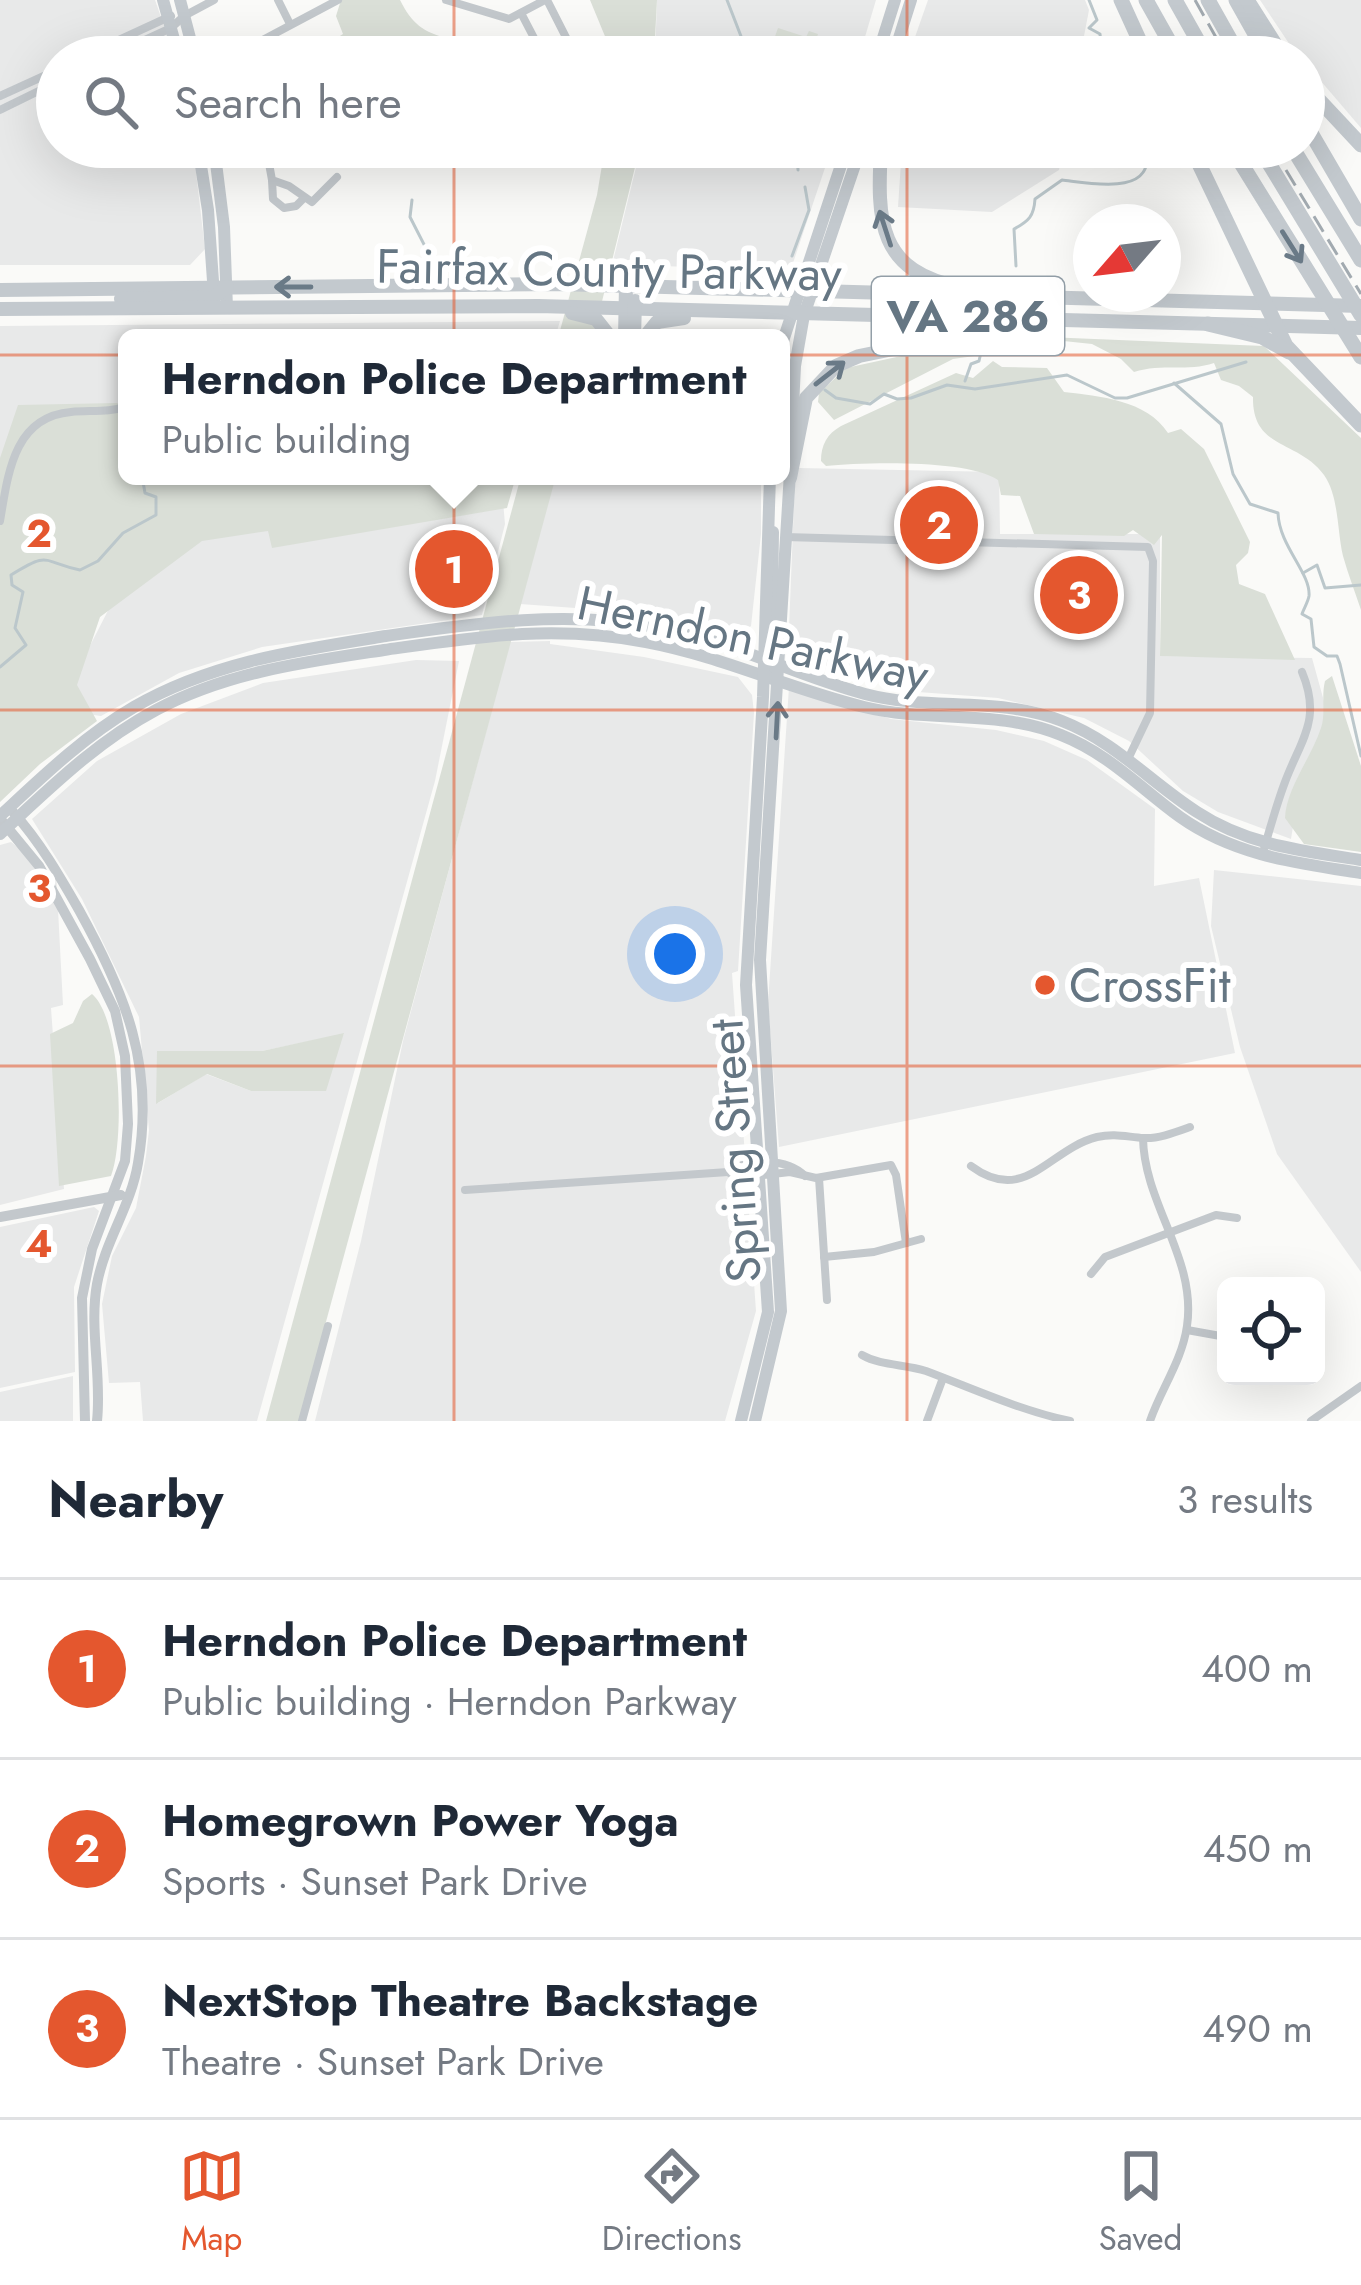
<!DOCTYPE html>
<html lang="en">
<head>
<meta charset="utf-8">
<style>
  body { margin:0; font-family:Jost,sans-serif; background:#f6f6f7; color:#1f2937 }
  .controls { position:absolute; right:36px; bottom:36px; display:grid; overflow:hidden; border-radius:18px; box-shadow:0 12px 48px #0002 }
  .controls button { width:108px; height:108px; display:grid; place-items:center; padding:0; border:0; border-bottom:3px solid #e0e1e3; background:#fff; color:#1f2937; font:60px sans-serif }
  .compass { position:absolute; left:1073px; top:204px; width:108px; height:108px; border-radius:50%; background:#fff; box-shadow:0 12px 48px #0002; rotate:242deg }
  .you { position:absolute; left:675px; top:954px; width:42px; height:42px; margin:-30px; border:9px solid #fff; border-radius:50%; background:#1a73e8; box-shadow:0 0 0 18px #1a73e833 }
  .badge { display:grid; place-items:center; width:78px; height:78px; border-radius:50%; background:#e4572e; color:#fff; font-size:39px; font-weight:700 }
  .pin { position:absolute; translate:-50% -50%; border:6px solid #fff; box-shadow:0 3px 12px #0006 }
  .popup { position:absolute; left:118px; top:329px; width:672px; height:156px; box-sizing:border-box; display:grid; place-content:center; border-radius:18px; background:#fff; filter:drop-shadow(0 3px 9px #0005); font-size:39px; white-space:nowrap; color:#747a83 }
  .popup b { font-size:45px; color:#1f2937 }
  .popup::after { content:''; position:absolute; left:50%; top:100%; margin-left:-24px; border:24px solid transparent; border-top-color:#fff }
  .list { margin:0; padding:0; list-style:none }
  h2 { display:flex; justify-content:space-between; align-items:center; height:156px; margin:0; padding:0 48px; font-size:51px }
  h2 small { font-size:39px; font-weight:400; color:#747a83 }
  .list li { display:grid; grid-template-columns:78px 1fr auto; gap:36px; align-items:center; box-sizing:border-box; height:180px; padding:0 48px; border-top:3px solid #e0e1e3 }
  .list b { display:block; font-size:45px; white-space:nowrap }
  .list p { margin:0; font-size:39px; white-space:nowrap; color:#747a83 }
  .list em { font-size:39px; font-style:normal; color:#747a83 }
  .icon { flex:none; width:66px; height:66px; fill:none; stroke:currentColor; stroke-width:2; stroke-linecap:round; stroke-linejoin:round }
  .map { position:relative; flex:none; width:1361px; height:1421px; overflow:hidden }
  .search { position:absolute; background:#fff; box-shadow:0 12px 48px #0002; left:36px; right:36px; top:36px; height:132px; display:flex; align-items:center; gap:30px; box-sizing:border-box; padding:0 42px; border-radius:66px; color:#747a83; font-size:45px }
  .sheet { height:696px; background:#fff }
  nav { display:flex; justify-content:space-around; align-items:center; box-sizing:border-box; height:168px; border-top:3px solid #e0e1e3; background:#fff; font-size:33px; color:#747a83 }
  nav a { display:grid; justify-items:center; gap:6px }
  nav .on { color:#e4572e }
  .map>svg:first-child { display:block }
  .built { fill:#e8e9e9; fill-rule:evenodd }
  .green { fill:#dadfd7 }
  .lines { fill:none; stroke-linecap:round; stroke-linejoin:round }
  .stream { stroke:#bbc7cb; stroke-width:3 }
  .minor { stroke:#c3c8cc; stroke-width:8 }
  .tertiary { stroke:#c3c8cc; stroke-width:10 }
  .secondary { stroke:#c3c9ce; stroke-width:12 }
  .trunk { stroke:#c3c9ce; stroke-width:14 }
  .motorway { stroke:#c3c9ce; stroke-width:15 }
  .rail { stroke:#a2aab0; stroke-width:3; stroke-dasharray:18 9; stroke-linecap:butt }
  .oneway { stroke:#6a7a87 }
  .grid { fill:none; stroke:#e4572e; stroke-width:3; stroke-opacity:0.55 }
  .poi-dot { fill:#e4572e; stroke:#fff; stroke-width:4.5 }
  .labels { text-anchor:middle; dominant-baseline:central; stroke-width:12; stroke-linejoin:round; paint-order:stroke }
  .shield { fill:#fff; stroke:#939fa8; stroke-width:3 }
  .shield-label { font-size:45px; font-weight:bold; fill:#657683 }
  .street-label { font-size:48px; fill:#657683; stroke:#fff }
  .poi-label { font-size:48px; fill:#657683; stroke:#fff; text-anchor:start }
  .grid-label { font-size:39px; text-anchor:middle; font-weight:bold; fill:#e4572e; stroke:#fff; stroke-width:12; stroke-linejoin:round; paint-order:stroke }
</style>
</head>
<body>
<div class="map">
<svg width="1361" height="1421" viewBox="0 0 1361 1421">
  <rect width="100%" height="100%" fill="#fafaf8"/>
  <g class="built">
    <path d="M 0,0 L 155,0 L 175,57 L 57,57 L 57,147 L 193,147 L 205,249 L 190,265 L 0,265 Z"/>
    <path d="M 657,0 L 876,0 L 859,57 L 655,57 Z"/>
    <path d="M 928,0 L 1085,0 L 1089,10 L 1080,57 L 908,57 Z"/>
    <path d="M 1260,0 L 1361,0 L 1361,128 L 1290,45 Z"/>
    <path d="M 641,147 L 832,147 L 791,269 L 612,265 Z"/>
    <path d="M 902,147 L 1063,147 L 1059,170 L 992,212 L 898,207 Z"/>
    <path d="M 560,321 L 555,338 L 127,338 L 127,405 L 24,405 L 0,467 L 0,326 Z"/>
    <path d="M 799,468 L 999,472 L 1000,534 L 1160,534 L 1160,656 L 1312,658 L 1330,723 L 1298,796 L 1291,839 L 1218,812 L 1183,791 L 1129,741 L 1084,718 L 998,698 L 905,691 L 788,654 L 795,478 Z"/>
    <path d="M 554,476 L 761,476 L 761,534 L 751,626 L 739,636 L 631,612 L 520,604 Z"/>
    <path d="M 502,490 L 505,524 L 482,615 L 262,647 L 179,673 L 101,716 L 57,710 L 116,595 L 207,535 Z"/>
    <path d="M 550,641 L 550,644 L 644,657 L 738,677 L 752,695 L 754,713 L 738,971 L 732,973 L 756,1311 L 725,1421 L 315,1421 L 361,1241 L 403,1041 L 510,642 Z"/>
    <path d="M 416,660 L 459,661 L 435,781 L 257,1421 L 143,1421 L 140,1382 L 109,1383 L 102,1304 L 112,1256 L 136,1208 L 146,1156 L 149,1130 L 139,1017 L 82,899 L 32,819 L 97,761 L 181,714 L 263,683 ZM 344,1034 L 251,1091 L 206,1074 L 158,1103 L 158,1051 L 262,1051 Z"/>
    <path d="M 789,687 L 891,719 L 996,730 L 1044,741 L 1087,760 L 1155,809 L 1154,886 L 1199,878 L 1235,1053 L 779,1147 L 768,1003 Z"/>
    <path d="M 11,842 L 25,853 L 39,875 L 56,871 L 63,1005 L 51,1008 L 64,1189 L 0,1205 L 0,845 Z"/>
    <path d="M 1214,870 L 1361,886 L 1361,1272 L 1277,1154 L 1240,1047 L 1211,926 Z"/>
    <path d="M 94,1207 L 99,1211 L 74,1287 L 75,1372 L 0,1388 L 0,1227 Z"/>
    <path d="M 73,1376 L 73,1421 L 0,1421 L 0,1392 Z"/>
  </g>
  <g class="green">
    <path d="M 341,0 L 400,0 C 412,24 423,32 449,39 L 452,57 L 321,57 L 326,45 L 343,34 L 336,16 Z"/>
    <path d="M 590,0 L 657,0 L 654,57 L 594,57 L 609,46 Z"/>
    <path d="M 778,28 L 806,37 L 809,31 L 818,34 L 811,57 L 783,56 L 772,45 Z"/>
    <path d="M 605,147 L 640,147 L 593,338 L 558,338 L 597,195 Z"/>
    <path d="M 998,335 L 1264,346 L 1361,438 L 1361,610 C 1355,592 1348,574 1343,556 C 1337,531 1339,496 1324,475 C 1299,440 1252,450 1253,397 L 1239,386 L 1221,380 L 1214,363 C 1188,372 1162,363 1134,372 L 1121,359 L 1092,344 L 1054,340 L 1017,350 L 953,359 L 834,420 L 818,402 L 819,393 L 846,368 Z"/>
    <path d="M 993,361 L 1002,367 L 1047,368 L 1064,392 C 1099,396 1147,400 1168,433 L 1181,429 L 1204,449 L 1250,542 L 1248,553 L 1236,565 L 1239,584 L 1265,594 L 1295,660 L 1160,656 L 1162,535 L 1154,545 L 1133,530 L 1124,536 L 1034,534 L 1020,496 L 1001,495 L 998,480 C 969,459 863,462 826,466 L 821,461 C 821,445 827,434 841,426 L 956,373 L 973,378 Z"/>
    <path d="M 116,403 L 127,405 L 127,476 L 516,476 L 507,508 L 272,548 L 268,531 L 202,541 L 100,617 L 77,685 L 97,721 L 40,764 L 0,802 L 0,458 L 18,405 Z"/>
    <path d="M 521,476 L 556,476 L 299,1421 L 266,1421 Z"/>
    <path d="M 1332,676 L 1361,766 L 1361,852 L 1304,844 L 1285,818 C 1286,789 1311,758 1321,728 C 1326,713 1321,697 1325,681 Z"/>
    <path d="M 92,994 C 121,1018 125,1140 111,1176 L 59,1186 L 50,1034 L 73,1023 L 83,1001 Z"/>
    <path d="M 344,1033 L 326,1091 L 251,1091 L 207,1074 L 156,1104 L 157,1051 L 262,1051 Z"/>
  </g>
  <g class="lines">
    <g class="stream">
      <path d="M 727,0 L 749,57"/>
      <path d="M 1089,0 L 1097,20 L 1089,28 L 1100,34 L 1102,57"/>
      <path d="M 797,147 L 798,170"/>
      <path d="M 412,200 L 410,217 L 434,264"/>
      <path d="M 792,256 L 809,210 L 805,187"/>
      <path d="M 1016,266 L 1014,229 C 1029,221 1034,216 1035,199 L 1062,180 C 1089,183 1159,198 1145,147"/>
      <path d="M 965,381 L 971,364 L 979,361 L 982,348"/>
      <path d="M 1174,383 L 1221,424 L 1233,474 L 1250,504 L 1278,513 C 1279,546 1311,573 1309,596 C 1308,602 1304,608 1302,614 L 1311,619 L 1314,647 L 1327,656 L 1337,656 L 1340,664 L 1361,756"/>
      <path d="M 825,390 L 836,398 L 870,404 L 884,394 L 897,399 L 911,398 L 947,385 L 975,389 L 1067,375 L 1115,398 L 1127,398 L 1246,362"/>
      <path d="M 1303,573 L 1317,565 L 1325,588 L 1361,585"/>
      <path d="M 0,667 L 26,645 L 15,628 L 23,592 L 12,585 L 11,575 C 51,550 41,562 80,570 L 98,561 L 123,533 L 156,515 L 156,497 L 145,493 L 142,476"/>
    </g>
    <g class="minor">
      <path d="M 278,0 L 290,24"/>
      <path d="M 446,0 L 509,19 L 545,0"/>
      <path d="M 547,0 L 576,57"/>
      <path d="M 521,13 L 544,57"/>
      <path d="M 82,57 L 171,16"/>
      <path d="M 108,57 L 171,28 L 184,16 L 214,0"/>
      <path d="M 253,57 L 257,43 L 338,0"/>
      <path d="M 0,96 L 57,70"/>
      <path d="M 0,110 L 57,82"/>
      <path d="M 266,147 L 272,180 L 289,186 L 312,202 L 337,177"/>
      <path d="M 272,180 L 273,199 L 284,208 L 296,206 L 304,198"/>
      <path d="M 133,338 L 555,334"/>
      <path d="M 0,521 C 8,475 13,417 71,412 C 90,410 109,413 127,406"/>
      <path d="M 785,537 L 1148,547 L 1153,561 L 1150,713 L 1129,757"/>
      <path d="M 1262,856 C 1269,831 1276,806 1285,782 C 1301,739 1322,720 1302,672"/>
      <path d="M 1143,1138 C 1144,1204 1197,1259 1187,1326 C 1182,1361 1161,1389 1150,1421"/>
      <path d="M 971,1166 C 1025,1206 1049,1149 1097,1137 C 1115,1133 1127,1137 1144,1138 C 1158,1139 1176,1132 1190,1127"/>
      <path d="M 728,1172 L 737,1178 L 790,1172 L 816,1178 L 891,1165 L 896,1175 L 906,1243"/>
      <path d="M 819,1178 L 827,1300"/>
      <path d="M 465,1190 L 728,1172 C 749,1158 787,1158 805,1176"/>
      <path d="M 824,1257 L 874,1252 L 921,1239"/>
      <path d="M 1091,1274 L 1105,1257 L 1216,1215 L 1237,1218"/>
      <path d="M 1187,1330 L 1226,1337"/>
      <path d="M 862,1355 C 881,1366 905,1364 926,1371 C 974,1389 1019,1410 1070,1421"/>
      <path d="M 302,1421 L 328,1326"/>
      <path d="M 927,1421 L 943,1378"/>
      <path d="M 1311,1421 L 1361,1386"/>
    </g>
    <g class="tertiary">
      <path d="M 13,812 C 40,842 59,875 79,910 C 125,993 155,1066 138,1163 C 131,1206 105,1241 97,1284 C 89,1329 102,1375 97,1421"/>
      <path d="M 2,821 L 39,866 L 90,959 L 115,1011 L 125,1056 L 128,1124 L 125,1161 L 92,1249 L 82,1298 L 85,1421"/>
      <path d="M 0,1217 L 121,1195"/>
    </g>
    <g class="secondary">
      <path d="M 163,0 L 179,57"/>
      <path d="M 180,0 L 195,57"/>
      <path d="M 877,57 L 895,0"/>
      <path d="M 893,57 L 911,0"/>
      <path d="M 198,147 L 208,210 L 214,295"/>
      <path d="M 214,147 L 224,227 L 227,308"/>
      <path d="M 781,347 L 847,147"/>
      <path d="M 791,447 L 795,366 L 804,315 L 861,147"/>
      <path d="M 771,668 L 773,532"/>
      <path d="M 0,816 C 42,777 83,737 134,707 C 212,662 298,650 386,636 C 477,623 566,610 657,627 C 729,640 794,675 865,694 C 930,711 998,696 1062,721 C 1116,742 1150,782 1197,812 C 1247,845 1303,851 1361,860"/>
      <path d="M 0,834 C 50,788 96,742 156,710 C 227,672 305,662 384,650 C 476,637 553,624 646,642 C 721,656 790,689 864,707 C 930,723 998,709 1061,735 C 1109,754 1140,788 1180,817 C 1235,856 1297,863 1361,873"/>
      <path d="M 741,1421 L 768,1312 L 746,985 L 763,697 L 770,476"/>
      <path d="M 755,1421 L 781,1311 L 760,960 L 790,473"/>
    </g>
    <g class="trunk">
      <path d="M 881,147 C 877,221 877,272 963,288"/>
      <path d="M 0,290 L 557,284 L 1361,306"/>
      <path d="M 121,299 L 214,297 L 227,287"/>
      <path d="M 0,309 L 538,306 L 1361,328"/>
      <path d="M 572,313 L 596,319 L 611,338"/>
      <path d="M 625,338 L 626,285"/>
      <path d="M 634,338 L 635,301"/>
      <path d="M 644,338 L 657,322 L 684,318"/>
      <path d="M 790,478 L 806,398 L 836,366 L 859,356 L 967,334 L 1042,327"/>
    </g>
    <g class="motorway">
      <path d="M 1121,0 L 1147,57"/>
      <path d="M 1146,0 L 1178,57"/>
      <path d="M 1175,0 L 1207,57"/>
      <path d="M 1208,0 L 1240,57"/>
      <path d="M 1236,0 L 1268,57"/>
      <path d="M 1247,0 L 1283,57"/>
      <path d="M 1304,84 L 1361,145"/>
      <path d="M 1304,121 L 1361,219"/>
      <path d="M 1191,147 L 1286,346 L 1361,425"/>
      <path d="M 1231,147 L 1361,357"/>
      <path d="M 1259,147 L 1361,315"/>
      <path d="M 1292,147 L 1361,260"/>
      <path d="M 1208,324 L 1262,337 L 1289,352"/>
    </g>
    <g class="rail">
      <path d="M 1195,0 L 1227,57"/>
      <path d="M 1272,147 L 1361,294"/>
    </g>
  </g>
  <defs><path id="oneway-shaft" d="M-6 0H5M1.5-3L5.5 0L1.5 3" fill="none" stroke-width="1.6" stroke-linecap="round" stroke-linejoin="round" transform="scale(3)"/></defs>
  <g class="oneway">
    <use href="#oneway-shaft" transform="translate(885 228) rotate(-108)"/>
    <use href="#oneway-shaft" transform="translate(1292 247) rotate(58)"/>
    <use href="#oneway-shaft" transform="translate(293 287) rotate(180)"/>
    <use href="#oneway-shaft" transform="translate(830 373) rotate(-38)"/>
    <use href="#oneway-shaft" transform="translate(777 720) rotate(-87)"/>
  </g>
  <path class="grid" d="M 454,0 L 454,57M 907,0 L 907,57M 454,147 L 454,1421M 907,147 L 907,1421M 0,355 L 1361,355M 0,710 L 1361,710M 0,1066 L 1361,1066"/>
  <circle class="poi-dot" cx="1045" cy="985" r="12"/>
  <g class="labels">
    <rect class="shield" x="872" y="277" width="192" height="78" rx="9"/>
    <g class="shield-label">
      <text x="968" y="316">VA 286</text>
    </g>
    <g class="street-label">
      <text transform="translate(609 270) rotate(1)">Fairfax County Parkway</text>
      <text transform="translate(753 639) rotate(12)">Herndon Parkway</text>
      <text transform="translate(735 1151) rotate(-94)">Spring Street</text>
    </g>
    <g class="poi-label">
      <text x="1069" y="985">CrossFit</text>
    </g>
  </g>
  <g class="grid-label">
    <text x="39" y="547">2</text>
    <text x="39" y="902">3</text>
    <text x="39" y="1257">4</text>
  </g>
</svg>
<div class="controls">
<button><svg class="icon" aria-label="locate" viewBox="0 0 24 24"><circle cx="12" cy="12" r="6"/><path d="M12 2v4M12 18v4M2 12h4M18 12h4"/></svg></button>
</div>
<svg class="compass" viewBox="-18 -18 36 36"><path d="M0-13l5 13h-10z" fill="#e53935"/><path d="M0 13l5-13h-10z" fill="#747a83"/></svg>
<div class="you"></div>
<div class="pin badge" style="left:454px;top:569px">1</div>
<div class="popup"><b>Herndon Police Department</b>Public building</div>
<div class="pin badge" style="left:939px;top:525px">2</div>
<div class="pin badge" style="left:1079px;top:595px">3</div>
<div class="search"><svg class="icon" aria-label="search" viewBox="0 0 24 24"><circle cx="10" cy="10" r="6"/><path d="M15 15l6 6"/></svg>Search here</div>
</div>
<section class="sheet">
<h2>Nearby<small>3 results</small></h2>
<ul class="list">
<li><span class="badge">1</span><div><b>Herndon Police Department</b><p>Public building · Herndon Parkway</p></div><em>400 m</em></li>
<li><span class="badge">2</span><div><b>Homegrown Power Yoga</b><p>Sports · Sunset Park Drive</p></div><em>450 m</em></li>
<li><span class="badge">3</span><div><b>NextStop Theatre Backstage</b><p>Theatre · Sunset Park Drive</p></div><em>490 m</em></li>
</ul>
</section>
<nav>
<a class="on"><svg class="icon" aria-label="map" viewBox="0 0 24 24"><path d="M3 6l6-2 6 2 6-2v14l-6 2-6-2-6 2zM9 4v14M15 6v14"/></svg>Map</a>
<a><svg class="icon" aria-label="directions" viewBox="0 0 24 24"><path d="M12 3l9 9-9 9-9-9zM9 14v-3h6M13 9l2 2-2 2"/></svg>Directions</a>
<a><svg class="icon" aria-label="saved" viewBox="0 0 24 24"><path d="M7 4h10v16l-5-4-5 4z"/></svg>Saved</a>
</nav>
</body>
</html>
